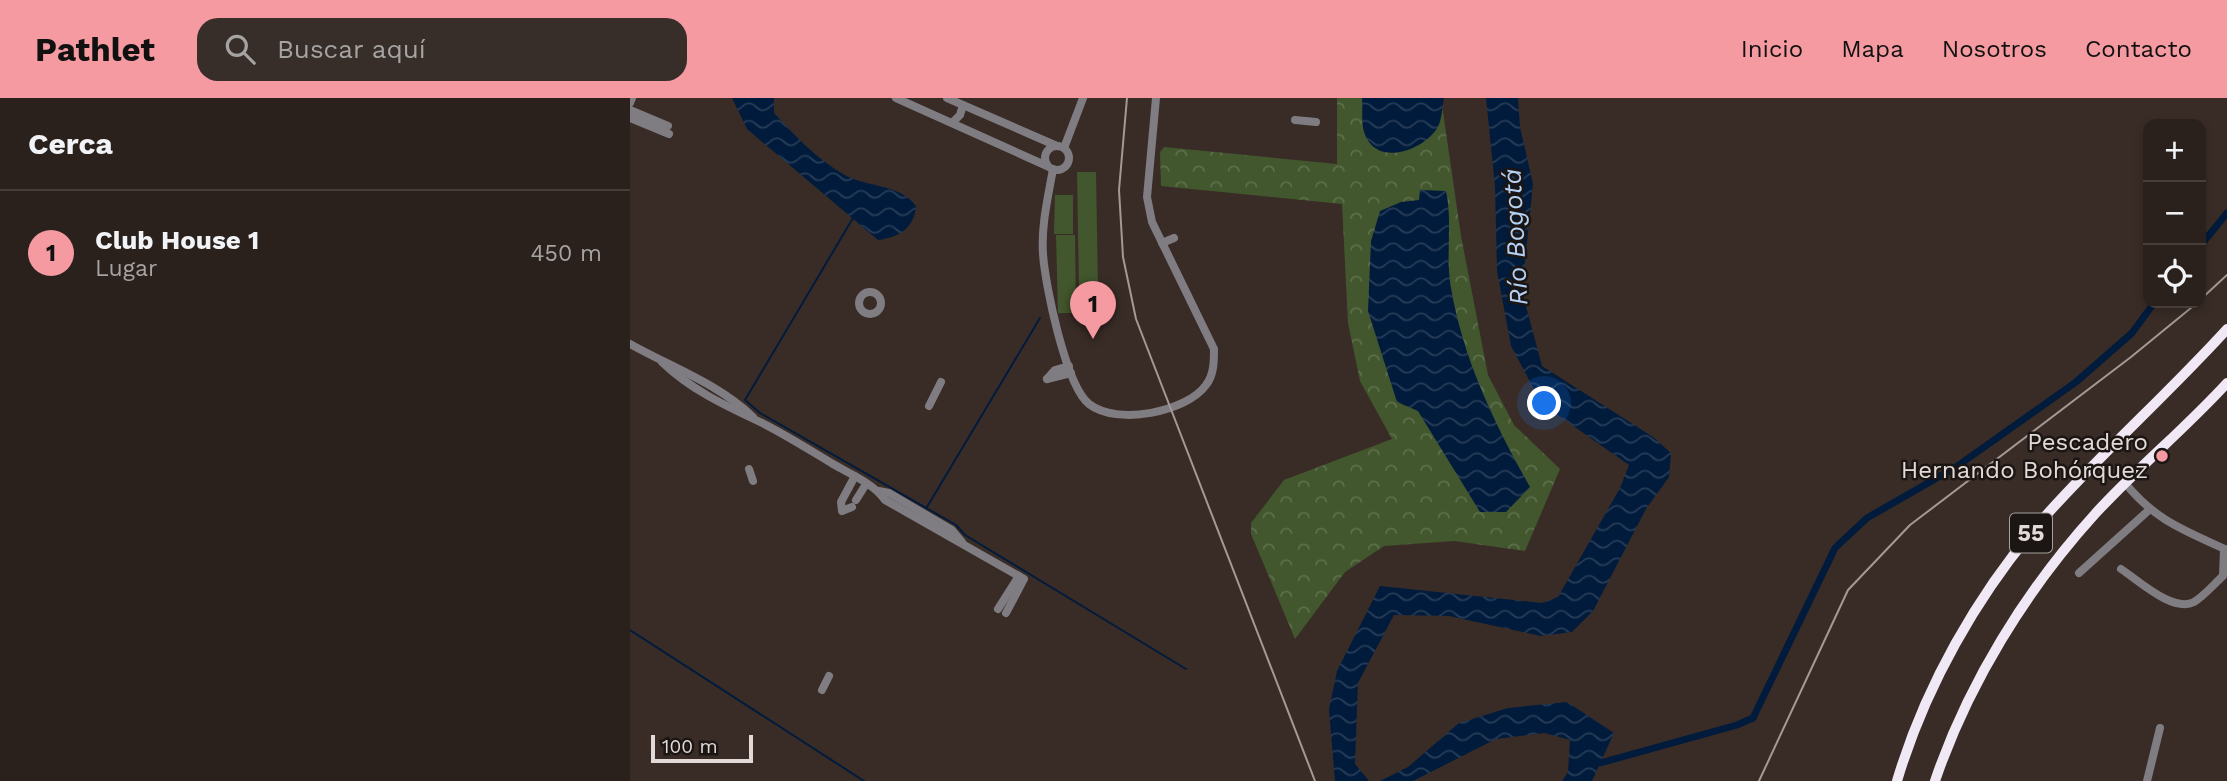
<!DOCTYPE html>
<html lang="es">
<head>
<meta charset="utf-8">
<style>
  body { margin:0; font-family:"Work Sans",sans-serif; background:#372e29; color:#f1f3f6 }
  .controls { position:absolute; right:21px; top:21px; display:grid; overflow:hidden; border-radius:14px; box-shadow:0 4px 10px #0003 }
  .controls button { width:63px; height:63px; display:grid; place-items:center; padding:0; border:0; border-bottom:2px solid #473e3b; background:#2b211c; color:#f1f3f6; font:35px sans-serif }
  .scale { position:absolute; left:21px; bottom:18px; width:102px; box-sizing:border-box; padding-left:7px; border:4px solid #e3dad7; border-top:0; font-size:19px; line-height:24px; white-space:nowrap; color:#e3dad7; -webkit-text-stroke:5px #1b1613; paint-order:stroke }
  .you { position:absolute; left:915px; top:306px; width:24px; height:24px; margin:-18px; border:5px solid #fff; border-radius:50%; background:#1a73e8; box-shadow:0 0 0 10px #1a73e833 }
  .badge { display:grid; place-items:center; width:46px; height:46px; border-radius:50%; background:#f49aa0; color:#111; font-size:23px; font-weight:700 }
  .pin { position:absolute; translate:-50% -58px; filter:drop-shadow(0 2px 4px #0008) }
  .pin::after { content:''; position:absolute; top:37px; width:24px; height:21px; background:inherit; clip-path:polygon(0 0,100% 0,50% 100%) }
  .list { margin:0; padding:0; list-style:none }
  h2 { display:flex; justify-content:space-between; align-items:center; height:91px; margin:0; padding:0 28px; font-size:30px }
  h2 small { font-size:23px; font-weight:400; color:#a6a3a3 }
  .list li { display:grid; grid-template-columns:46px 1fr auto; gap:21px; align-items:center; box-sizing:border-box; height:126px; padding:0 28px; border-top:2px solid #473e3b }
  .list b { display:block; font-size:26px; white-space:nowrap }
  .list p { margin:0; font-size:23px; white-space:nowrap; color:#a6a3a3 }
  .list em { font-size:23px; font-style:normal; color:#a6a3a3 }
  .icon { flex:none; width:38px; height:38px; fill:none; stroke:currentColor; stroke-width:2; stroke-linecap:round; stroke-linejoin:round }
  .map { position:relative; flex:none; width:1597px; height:683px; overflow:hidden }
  header { display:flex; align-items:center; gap:42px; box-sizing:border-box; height:98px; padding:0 35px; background:#f49aa0; color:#111 }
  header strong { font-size:33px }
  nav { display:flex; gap:38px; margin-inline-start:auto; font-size:24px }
  .search { width:490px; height:63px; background:#372e29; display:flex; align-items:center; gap:18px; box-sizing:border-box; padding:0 24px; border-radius:21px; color:#a6a3a3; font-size:26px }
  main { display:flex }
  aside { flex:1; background:#2b211c }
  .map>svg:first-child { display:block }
  .park { fill:url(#park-crowns) }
  .garden { fill:#42572d }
  .water { fill:url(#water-waves) }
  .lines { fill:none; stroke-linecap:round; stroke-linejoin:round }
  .stream { stroke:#011b3c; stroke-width:2 }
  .canal { stroke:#011b3c; stroke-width:7 }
  .minor { stroke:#7f7c82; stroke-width:8 }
  .highway { stroke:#f1e8f6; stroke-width:10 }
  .rail { stroke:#a49995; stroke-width:2 }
  .poi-dot { fill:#f49aa0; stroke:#1b1613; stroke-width:2.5 }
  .labels { text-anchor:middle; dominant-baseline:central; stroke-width:5; stroke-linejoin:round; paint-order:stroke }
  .shield { fill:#1b1613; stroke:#a79f9c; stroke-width:2 }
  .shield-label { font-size:23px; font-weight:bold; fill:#e3dad7 }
  .poi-label { font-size:24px; fill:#e3dad7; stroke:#1b1613; text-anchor:end }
  .water-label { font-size:26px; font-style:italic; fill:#b3d0f5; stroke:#1b1613 }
</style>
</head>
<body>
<header>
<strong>Pathlet</strong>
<div class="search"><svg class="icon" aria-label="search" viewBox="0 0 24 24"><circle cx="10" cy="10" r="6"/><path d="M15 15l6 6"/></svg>Buscar aquí</div>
<nav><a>Inicio</a><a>Mapa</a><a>Nosotros</a><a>Contacto</a></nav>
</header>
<main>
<aside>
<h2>Cerca<small></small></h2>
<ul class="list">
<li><span class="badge">1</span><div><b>Club House 1</b><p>Lugar</p></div><em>450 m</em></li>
</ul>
</aside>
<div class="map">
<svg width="1597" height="683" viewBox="0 0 1597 683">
  <defs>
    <pattern id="park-crowns" width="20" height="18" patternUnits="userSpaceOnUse" patternTransform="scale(1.75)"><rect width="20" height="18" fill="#42572d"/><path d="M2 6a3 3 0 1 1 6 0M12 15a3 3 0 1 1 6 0" fill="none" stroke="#5d6f4b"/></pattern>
    <pattern id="water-waves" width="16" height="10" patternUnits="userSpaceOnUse" patternTransform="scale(1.75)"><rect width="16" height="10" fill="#011b3c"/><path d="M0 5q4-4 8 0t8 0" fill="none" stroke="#263c57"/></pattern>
  </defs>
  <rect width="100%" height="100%" fill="#392c26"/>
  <path class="park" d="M 707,0 L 811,0 L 831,138 L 858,277 L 884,327 L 930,371 L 895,453 L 824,443 L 754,448 L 715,474 L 665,541 L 621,436 L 621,425 L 654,382 L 762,341 L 730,283 L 718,225 L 712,106 L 531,88 L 530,54 L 534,49 L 707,66 Z"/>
  <g class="garden">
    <path d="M 447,74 L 466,74 L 468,191 L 449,191 Z"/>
    <path d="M 425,97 L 443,97 L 443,136 L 424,136 Z"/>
    <path d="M 426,137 L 445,137 L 446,215 L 428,215 Z"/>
  </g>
  <g class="water">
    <path d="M 102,0 L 144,0 L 144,15 C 164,37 187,61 213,76 C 237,90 269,85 286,108 C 284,131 269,139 248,142 L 117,31 Z"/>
    <path d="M 732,0 L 814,0 C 812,10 812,24 806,32 C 790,54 745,69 734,34 C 731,24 733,10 732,0 Z"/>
    <path d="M 856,0 L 888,0 L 890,29 L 903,86 L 892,193 L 912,268 L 1023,339 L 1041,355 L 1039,379 L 1016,411 L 963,513 L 942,534 L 911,538 L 819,518 L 764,517 L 728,585 L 725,666 L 739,683 L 705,683 L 699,611 L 707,573 L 750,488 L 912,505 L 928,499 L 990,390 L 999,367 L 912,306 L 881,248 L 867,173 L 865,89 Z"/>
    <path d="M 790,92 L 816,93 C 823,125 815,158 821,190 C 833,261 865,327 900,389 L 876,414 L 850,414 L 788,313 L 767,304 L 738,213 L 741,143 L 750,113 L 771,104 L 789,102 Z"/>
    <path d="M 937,604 L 984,635 L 962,683 L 932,683 L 938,674 L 940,642 L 915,635 L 866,641 L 783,683 L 750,683 L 778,669 L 829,625 L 878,610 Z"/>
  </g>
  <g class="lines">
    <g class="stream">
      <path d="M 223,120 L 115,302 L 130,315 L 326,427 L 335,437 L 556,571"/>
      <path d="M 297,409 L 410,220"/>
      <path d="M 0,532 L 234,683"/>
    </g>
    <g class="canal">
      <path d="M 1571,147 L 1597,115"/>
      <path d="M 970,665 L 1107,627 L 1123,620 L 1205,450 L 1237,420 L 1326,369 L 1446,284 L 1502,235 L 1524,205"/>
    </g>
    <g class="minor">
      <path d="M 266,0 L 417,68"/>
      <path d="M 317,0 L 427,48"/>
      <path d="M 0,5 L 2,0"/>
      <path d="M 0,12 L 38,28"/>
      <path d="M 0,20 L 39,36"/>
      <path d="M 665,22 L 686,24"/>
      <path d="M 322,25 L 330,17 L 333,7"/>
      <circle cx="427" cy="60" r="12"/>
      <path d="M 434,50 L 453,0"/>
      <path d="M 423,71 C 418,99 411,128 413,156 C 415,187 436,288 459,306 C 487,328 557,314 576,287 C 584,277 584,263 584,251 L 522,124 L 517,99 L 526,0"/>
      <path d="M 532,145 L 544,140"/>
      <circle cx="240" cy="205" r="11"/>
      <path d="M 0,246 C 41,269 89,286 123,319"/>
      <path d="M 32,264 C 60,291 94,307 128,323 C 153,335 178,351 203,366 C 220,376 243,385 255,402 L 394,481 L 376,515"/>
      <path d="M 417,281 L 425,272 L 439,268"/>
      <path d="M 417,281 L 441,275"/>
      <path d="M 299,308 L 311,284"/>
      <path d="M 119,371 L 123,383"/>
      <path d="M 1495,385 C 1526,423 1554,432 1597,452"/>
      <path d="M 249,393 L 259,395 L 322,432 L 332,444"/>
      <path d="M 226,402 L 236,386"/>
      <path d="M 222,409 L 212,413 L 211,404 L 225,378"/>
      <path d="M 1491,471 C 1508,482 1543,515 1564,504 C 1574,498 1584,486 1593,478 L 1594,451"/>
      <path d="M 1449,475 L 1519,412"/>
      <path d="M 368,511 L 389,478"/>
      <path d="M 192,592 L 199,578"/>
      <path d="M 1517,683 L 1530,630"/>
    </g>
    <g class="highway">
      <path d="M 1267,683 C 1295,589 1347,497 1411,423 C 1470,356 1537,297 1597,231"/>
      <path d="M 1305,683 C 1338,586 1396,492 1465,416 C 1507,370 1555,331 1597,285"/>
    </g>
    <g class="rail">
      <path d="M 497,0 L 489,92 L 493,159 L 506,221 L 685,683"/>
      <path d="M 1571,201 L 1597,177"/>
      <path d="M 1129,683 L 1218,492 L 1280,427 L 1501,259 L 1567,205"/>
    </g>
  </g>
  <circle class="poi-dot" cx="1532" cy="358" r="7"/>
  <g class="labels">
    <rect class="shield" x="1380" y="415.5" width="42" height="39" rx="5"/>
    <g class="shield-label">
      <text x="1401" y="435">55</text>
    </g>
    <g class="poi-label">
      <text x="1518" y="344">Pescadero<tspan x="1518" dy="28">Hernando Bohórquez</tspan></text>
    </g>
    <g class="water-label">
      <text transform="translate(885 139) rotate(-93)">Río Bogotá</text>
    </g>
  </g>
</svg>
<div class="controls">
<button>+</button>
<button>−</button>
<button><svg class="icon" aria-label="locate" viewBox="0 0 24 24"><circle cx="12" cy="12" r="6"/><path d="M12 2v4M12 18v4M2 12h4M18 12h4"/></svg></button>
</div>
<div class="scale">100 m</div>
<div class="you"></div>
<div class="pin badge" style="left:463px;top:241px">1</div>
</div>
</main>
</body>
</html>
